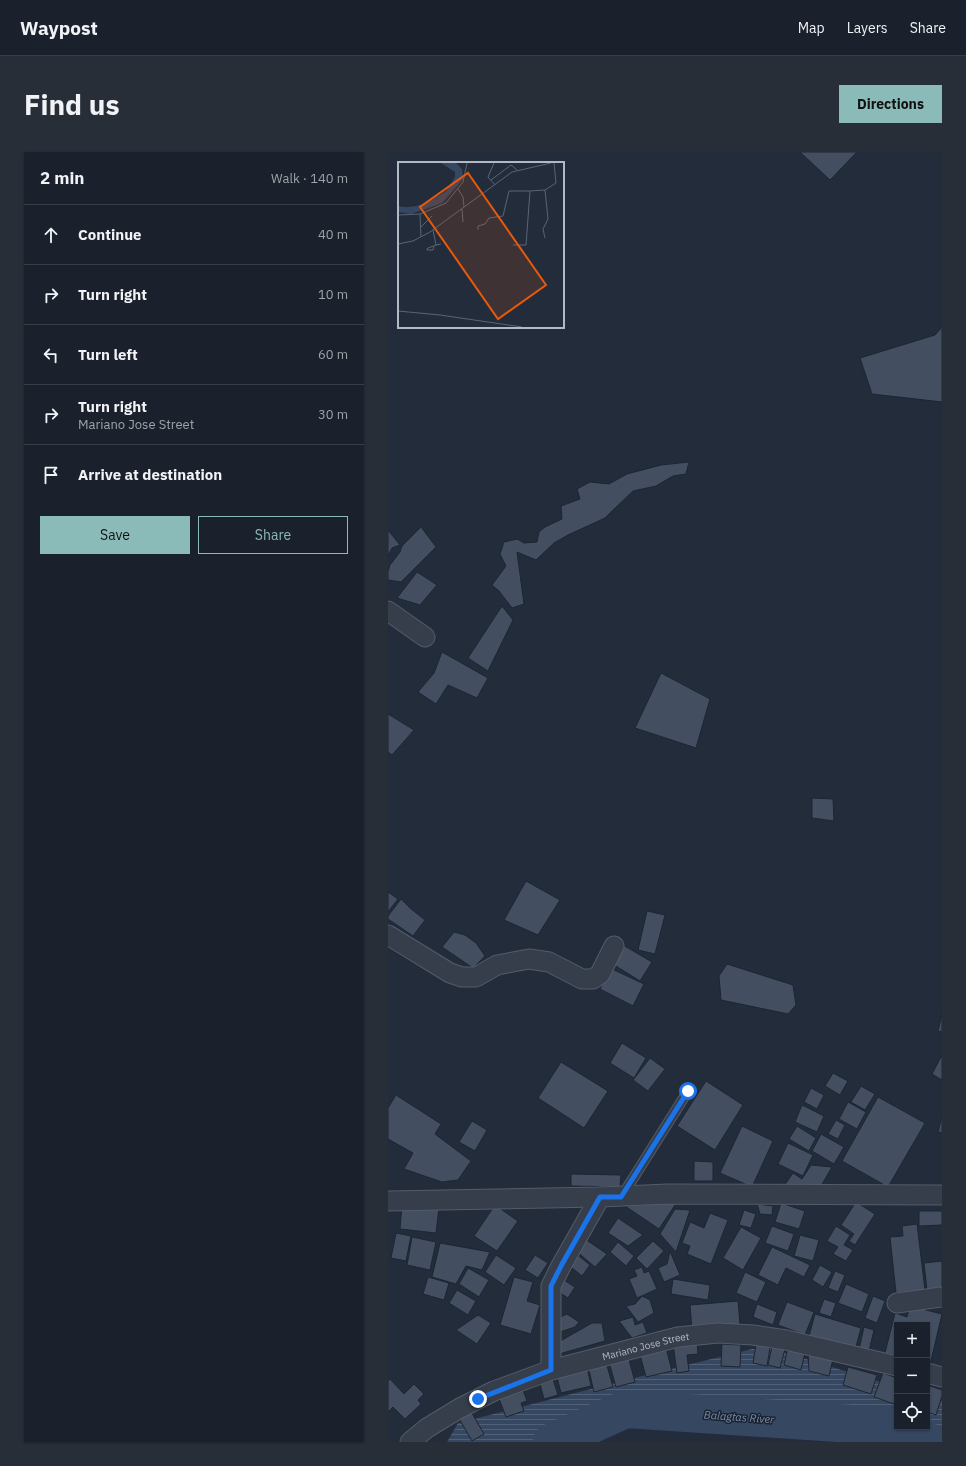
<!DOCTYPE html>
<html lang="en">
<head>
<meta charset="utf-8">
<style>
  body { margin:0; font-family:"IBM Plex Sans",sans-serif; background:#272e38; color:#f1f3f6 }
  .controls { position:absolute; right:12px; bottom:12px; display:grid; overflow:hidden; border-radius:0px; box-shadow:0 1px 3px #0004 }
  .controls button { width:36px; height:36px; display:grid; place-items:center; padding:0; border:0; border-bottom:1px solid #383e48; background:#1a212c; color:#f1f3f6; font:20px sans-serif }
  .stop { position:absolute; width:12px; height:12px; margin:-9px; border:3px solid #1a73e8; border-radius:50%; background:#fff }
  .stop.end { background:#1a73e8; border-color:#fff; box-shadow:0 1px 4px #0008 }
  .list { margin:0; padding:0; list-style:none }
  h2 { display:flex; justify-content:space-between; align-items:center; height:52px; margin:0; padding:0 16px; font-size:17px }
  h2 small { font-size:13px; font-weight:400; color:#9fa3a9 }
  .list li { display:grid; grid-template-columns:26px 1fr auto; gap:12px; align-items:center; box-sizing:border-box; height:60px; padding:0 16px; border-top:1px solid #383e48 }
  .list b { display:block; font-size:15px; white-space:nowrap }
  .list p { margin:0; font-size:13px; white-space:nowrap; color:#9fa3a9 }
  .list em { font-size:13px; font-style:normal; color:#9fa3a9 }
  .actions { display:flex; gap:8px; padding:12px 16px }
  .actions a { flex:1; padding:9px 0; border:1px solid #8bbbb9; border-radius:0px; text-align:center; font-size:14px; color:#8bbbb9 }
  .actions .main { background:#8bbbb9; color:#111 }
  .icon { flex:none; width:22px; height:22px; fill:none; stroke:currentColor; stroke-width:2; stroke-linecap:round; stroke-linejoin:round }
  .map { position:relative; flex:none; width:554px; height:1290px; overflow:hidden; border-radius:0px }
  header { display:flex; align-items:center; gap:24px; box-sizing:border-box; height:56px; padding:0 20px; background:#1a212c; border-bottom:1px solid #383e48 }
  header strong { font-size:19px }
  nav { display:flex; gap:22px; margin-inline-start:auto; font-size:14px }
  .intro { display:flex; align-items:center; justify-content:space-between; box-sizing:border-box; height:96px; padding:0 24px }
  h1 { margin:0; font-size:28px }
  .button { padding:10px 18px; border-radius:0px; background:#8bbbb9; color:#111; font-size:14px; font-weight:700 }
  main { display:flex; gap:24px; padding:0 24px }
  aside { flex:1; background:#1a212c; border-radius:0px; box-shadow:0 1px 3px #0004 }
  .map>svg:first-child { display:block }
  .water { fill:url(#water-rules) }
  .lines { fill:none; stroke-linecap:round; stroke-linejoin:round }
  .river { stroke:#364762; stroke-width:38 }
  .building { fill:#434f60; stroke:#1d2532 }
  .service-casing { stroke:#545c69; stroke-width:11 }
  .minor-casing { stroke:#545c69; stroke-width:21 }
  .service { stroke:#363e4b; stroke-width:9 }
  .minor { stroke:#363e4b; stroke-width:19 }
  .route { stroke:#1a73e8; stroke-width:5 }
  .labels { text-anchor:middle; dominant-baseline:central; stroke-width:3; stroke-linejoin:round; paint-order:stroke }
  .street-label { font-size:10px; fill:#b1b9c7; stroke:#1b2330 }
  .water-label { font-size:11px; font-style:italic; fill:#798eaf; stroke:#1b2330 }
  .inset-river { fill:none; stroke:#364762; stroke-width:2 }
  .inset-road { fill:none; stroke:#5b6473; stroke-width:1 }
  .view { fill:#e8590c; fill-opacity:0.15; stroke:#e8590c; stroke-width:2 }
  .inset-edge { fill:none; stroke:#b1b9c7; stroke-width:2 }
</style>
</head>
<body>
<header>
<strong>Waypost</strong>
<nav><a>Map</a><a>Layers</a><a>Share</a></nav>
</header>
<div class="intro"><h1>Find us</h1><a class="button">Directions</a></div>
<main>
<aside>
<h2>2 min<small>Walk · 140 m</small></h2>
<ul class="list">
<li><svg class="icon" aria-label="ahead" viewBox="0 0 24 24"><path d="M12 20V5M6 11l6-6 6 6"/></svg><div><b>Continue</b></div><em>40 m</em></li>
<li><svg class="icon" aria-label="right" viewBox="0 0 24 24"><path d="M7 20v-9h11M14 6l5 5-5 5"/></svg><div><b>Turn right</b></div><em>10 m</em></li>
<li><svg class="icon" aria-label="left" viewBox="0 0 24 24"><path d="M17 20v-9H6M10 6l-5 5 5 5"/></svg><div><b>Turn left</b></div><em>60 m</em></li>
<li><svg class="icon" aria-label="right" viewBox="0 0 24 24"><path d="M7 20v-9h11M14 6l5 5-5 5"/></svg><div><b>Turn right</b><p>Mariano Jose Street</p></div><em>30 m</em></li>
<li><svg class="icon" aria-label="arrive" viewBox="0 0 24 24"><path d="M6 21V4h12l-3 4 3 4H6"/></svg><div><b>Arrive at destination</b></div></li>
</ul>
<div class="actions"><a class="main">Save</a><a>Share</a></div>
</aside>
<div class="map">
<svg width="554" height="1290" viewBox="0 0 554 1290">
  <defs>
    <pattern id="water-rules" width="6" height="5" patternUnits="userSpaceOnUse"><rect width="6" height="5" fill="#364762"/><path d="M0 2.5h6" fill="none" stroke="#515f77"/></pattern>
  </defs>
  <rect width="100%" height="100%" fill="#222c3b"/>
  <path class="water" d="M 364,1197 L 385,1197 L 509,1235 L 509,1275 L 539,1275 L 539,1245 L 554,1249 L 554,1290 L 496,1290 L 372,1252 L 252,1269 L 203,1290 L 59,1290 L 70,1271 L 246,1226 Z"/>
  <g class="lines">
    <path class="river" d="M 164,1290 L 238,1257 L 510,1275 L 541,1290"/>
  </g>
  <g class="building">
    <path d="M 412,0 L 469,0 L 442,28 Z"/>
    <path d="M 554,175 L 554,250 L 484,242 L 472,206 L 547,183 Z"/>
    <path d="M 301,310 L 298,322 L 285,324 L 268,334 L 245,339 L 221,362 L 217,366 L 180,383 L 166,391 L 148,408 L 129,400 L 136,452 L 124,456 L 111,439 L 104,433 L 118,414 L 112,402 L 116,390 L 129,387 L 136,391 L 149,390 L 151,380 L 157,375 L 174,367 L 173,354 L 192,347 L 189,337 L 202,330 L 221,332 L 239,322 L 273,313 Z"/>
    <path d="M 33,375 L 48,395 L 13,430 L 0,428 L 0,419 L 2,413 L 12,400 L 14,394 Z"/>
    <path d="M 0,378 L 12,393 L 4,396 L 0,404 Z"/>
    <path d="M 29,420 L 49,433 L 32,453 L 9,446 Z"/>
    <path d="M 114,454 L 125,468 L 100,519 L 80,506 Z"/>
    <path d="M 54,500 L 100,526 L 89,546 L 60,533 L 48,552 L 30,540 L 46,521 Z"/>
    <path d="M 273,521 L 322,547 L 308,596 L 247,576 Z"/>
    <path d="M 0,562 L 26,578 L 4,603 L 0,600 Z"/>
    <path d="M 424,646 L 445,647 L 446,669 L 424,666 Z"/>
    <path d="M 138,729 L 172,748 L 150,783 L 116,768 Z"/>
    <path d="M 0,740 L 10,747 L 0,760 Z"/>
    <path d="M 13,747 L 22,756 L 37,768 L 25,784 L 0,767 L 0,764 Z"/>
    <path d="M 259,759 L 277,763 L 267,802 L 250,798 Z"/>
    <path d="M 66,780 L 77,783 L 88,791 L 97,804 L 85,816 L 54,795 Z"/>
    <path d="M 235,793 L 264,810 L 252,829 L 223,811 Z"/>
    <path d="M 339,812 L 405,833 L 408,853 L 400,862 L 333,848 L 331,824 Z"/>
    <path d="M 222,816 L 256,832 L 245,854 L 212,837 Z"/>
    <path d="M 554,862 L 554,880 L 550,879 Z"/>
    <path d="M 234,891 L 258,906 L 246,926 L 222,911 Z"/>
    <path d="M 554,903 L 554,928 L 544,922 Z"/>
    <path d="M 262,906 L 277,917 L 260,939 L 245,928 Z"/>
    <path d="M 173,910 L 220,939 L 196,976 L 150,946 Z"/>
    <path d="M 445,921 L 460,929 L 452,943 L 437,934 Z"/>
    <path d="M 318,929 L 355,953 L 327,998 L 289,974 Z"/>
    <path d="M 473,934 L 487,942 L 477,958 L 463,950 Z"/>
    <path d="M 423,936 L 436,943 L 429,957 L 416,950 Z"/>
    <path d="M 8,943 L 53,972 L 47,982 L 83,1009 L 70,1028 L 54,1030 L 16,1017 L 25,1001 L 0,987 L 0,956 Z"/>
    <path d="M 490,945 L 537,971 L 500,1035 L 454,1009 Z"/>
    <path d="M 460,950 L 478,960 L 469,977 L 451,967 Z"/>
    <path d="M 414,953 L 436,964 L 429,980 L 407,970 Z"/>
    <path d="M 554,964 L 554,981 L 550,980 Z"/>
    <path d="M 448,968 L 457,973 L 450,987 L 440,982 Z"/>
    <path d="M 84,969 L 99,978 L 87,999 L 71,990 Z"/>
    <path d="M 354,974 L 385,989 L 364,1035 L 332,1021 Z"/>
    <path d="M 409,974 L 428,986 L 421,999 L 401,987 Z"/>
    <path d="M 433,982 L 456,995 L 446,1012 L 424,999 Z"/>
    <path d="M 400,991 L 425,1003 L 415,1024 L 390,1012 Z"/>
    <path d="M 306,1009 L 325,1010 L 325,1029 L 306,1029 Z"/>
    <path d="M 423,1013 L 444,1015 L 433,1034 L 396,1034 L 405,1021 L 414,1027 Z"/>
    <path d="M 183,1022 L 233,1023 L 232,1035 L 183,1034 Z"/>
    <path d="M 289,1050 L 271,1077 L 237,1054 Z"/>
    <path d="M 468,1050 L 487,1062 L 467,1093 L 461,1089 L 466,1082 L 453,1073 Z"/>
    <path d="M 393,1051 L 417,1059 L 411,1077 L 387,1070 Z"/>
    <path d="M 14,1052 L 51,1056 L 48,1081 L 12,1077 Z"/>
    <path d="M 369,1052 L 385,1054 L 384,1063 L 372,1062 Z"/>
    <path d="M 107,1053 L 130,1069 L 109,1099 L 86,1084 Z"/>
    <path d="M 287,1057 L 302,1058 L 288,1100 L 272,1082 Z"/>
    <path d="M 356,1058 L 368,1062 L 363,1076 L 351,1073 Z"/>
    <path d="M 531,1059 L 554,1059 L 554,1073 L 531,1074 Z"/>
    <path d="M 322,1061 L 340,1068 L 323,1112 L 299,1102 L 302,1094 L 294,1091 L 302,1070 L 316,1076 Z"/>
    <path d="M 230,1066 L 255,1083 L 240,1094 L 220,1081 Z"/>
    <path d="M 529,1072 L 537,1138 L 508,1141 L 502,1085 L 515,1084 L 514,1074 Z"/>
    <path d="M 384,1074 L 406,1082 L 400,1099 L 377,1091 Z"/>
    <path d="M 448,1074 L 462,1083 L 456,1093 L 465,1098 L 458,1109 L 445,1102 L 450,1095 L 439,1089 Z"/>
    <path d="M 353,1075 L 373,1086 L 355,1118 L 335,1106 Z"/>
    <path d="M 8,1081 L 23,1084 L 18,1109 L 3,1106 Z"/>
    <path d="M 412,1083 L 431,1088 L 425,1109 L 406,1104 Z"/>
    <path d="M 24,1085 L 48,1090 L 42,1118 L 19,1113 Z"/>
    <path d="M 197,1087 L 219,1102 L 207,1115 L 188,1099 Z"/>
    <path d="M 265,1089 L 276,1099 L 259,1117 L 248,1106 Z"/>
    <path d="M 230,1090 L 246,1104 L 238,1114 L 222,1100 Z"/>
    <path d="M 52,1091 L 102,1100 L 94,1118 L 78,1114 L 68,1132 L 44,1125 Z"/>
    <path d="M 384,1095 L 422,1113 L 416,1125 L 398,1116 L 390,1133 L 370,1123 Z"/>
    <path d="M 282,1099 L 292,1123 L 276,1130 L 270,1116 L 279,1112 Z"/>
    <path d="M 187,1101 L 202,1113 L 194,1124 L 179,1112 Z"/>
    <path d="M 108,1103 L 128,1116 L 116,1133 L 97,1120 Z"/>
    <path d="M 147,1103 L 160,1111 L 150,1126 L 137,1118 Z"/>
    <path d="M 554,1109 L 554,1136 L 539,1138 L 536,1111 Z"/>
    <path d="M 432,1113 L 444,1120 L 435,1135 L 424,1128 Z"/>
    <path d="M 254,1115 L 256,1121 L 261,1119 L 269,1137 L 249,1146 L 241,1127 L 249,1124 L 246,1118 Z"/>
    <path d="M 80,1116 L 101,1128 L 91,1145 L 71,1132 Z"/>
    <path d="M 447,1119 L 457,1123 L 450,1140 L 440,1136 Z"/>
    <path d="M 357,1120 L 378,1130 L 369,1150 L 348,1141 Z"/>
    <path d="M 40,1125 L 61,1131 L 56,1148 L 35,1142 Z"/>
    <path d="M 126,1125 L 145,1130 L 139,1149 L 152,1153 L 143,1182 L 112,1173 Z"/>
    <path d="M 171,1125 L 187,1135 L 180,1146 L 164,1136 Z"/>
    <path d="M 285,1127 L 322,1133 L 320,1148 L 283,1142 Z"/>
    <path d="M 458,1132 L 481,1142 L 474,1160 L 450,1151 Z"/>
    <path d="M 69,1138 L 88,1149 L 80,1163 L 61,1151 Z"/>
    <path d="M 254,1144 L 262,1148 L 266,1161 L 250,1170 L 238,1154 L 247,1152 Z"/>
    <path d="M 485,1144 L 497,1149 L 489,1171 L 477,1166 Z"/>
    <path d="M 436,1147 L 448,1151 L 443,1165 L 431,1161 Z"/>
    <path d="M 350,1149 L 352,1173 L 304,1178 L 302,1153 Z"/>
    <path d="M 399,1150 L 426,1160 L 417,1183 L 390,1173 Z"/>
    <path d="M 369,1152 L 389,1160 L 385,1173 L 365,1165 Z"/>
    <path d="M 522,1154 L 554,1162 L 542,1213 L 539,1212 L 539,1173 L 509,1173 L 509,1204 L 497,1201 L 507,1161 L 519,1165 Z"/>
    <path d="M 179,1162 L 191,1170 L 187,1175 L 169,1181 L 168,1167 Z"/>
    <path d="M 427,1162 L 473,1176 L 467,1198 L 421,1184 Z"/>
    <path d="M 90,1163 L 103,1171 L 89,1192 L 68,1178 Z"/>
    <path d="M 245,1165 L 247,1173 L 255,1170 L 259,1181 L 244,1186 L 231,1169 Z"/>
    <path d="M 204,1171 L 214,1171 L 217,1189 L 171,1202 L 167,1192 Z"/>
    <path d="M 476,1175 L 486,1178 L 481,1199 L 471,1197 Z"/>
    <path d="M 369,1187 L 383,1189 L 379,1214 L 365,1211 Z"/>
    <path d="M 309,1190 L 310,1202 L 299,1203 L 301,1219 L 289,1221 L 285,1192 Z"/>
    <path d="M 385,1190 L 398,1193 L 392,1216 L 380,1213 Z"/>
    <path d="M 401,1191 L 418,1196 L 413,1218 L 396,1213 Z"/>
    <path d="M 277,1192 L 284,1219 L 258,1225 L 251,1199 Z"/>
    <path d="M 334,1192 L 353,1193 L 352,1215 L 333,1214 Z"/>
    <path d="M 420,1200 L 445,1207 L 441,1224 L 421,1219 Z"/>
    <path d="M 240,1204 L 247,1230 L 228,1235 L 221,1210 Z"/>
    <path d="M 218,1210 L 225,1235 L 206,1240 L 200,1214 Z"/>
    <path d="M 199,1215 L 203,1234 L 173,1241 L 168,1221 Z"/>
    <path d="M 460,1215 L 489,1223 L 483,1242 L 455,1233 Z"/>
    <path d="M 495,1221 L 509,1226 L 509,1253 L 486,1245 Z"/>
    <path d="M 164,1224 L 170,1243 L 156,1247 L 151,1228 Z"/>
    <path d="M 2,1227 L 16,1242 L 26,1232 L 36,1242 L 30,1248 L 33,1252 L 17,1267 L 5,1255 L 0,1260 L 0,1229 Z"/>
    <path d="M 539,1233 L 554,1238 L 554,1244 L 548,1263 L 539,1260 Z"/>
    <path d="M 134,1235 L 139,1249 L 133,1251 L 136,1259 L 118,1265 L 110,1244 Z"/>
    <path d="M 81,1256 L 96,1282 L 84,1289 L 69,1263 Z"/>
  </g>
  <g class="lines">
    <g class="service-casing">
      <path id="service" d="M 234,1044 L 300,939"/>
    </g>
    <g class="minor-casing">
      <g id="minor">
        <path d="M 0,459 L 37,485"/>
        <path d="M 0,783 L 62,821 L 74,825 L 88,825 L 109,813 L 141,807 L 161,810 L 194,827 L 205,827 L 212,822 L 226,794"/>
        <path d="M 0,1049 L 212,1045 L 280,1042 L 554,1043"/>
        <path d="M 509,1151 L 554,1145"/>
        <path d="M 163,1218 L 163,1134 L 173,1114 L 212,1045"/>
        <path d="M 539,1221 L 554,1225"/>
        <path id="s1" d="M 22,1290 L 39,1276 L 72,1256 L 106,1239 L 163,1218 L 290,1185 L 330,1181 L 365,1183 L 398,1188 L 509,1214"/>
      </g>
    </g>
    <use href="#service" class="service"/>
    <use href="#minor" class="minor"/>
  </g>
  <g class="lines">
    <path class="route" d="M 90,1247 L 163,1218 L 163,1134 L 173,1114 L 212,1045 L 233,1045 L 300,939"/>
  </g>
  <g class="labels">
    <g class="street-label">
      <text stroke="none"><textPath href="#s1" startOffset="257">Mariano Jose Street</textPath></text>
    </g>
    <g class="water-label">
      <text transform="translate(351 1265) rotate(4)">Balagtas River</text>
    </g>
  </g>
  <g transform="translate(10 10)">
    <rect width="166" height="166" fill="#222c3b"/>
    <path d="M 43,1 L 58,1 L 64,7 L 65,17 L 44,41 L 13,52 L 0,50 L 0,44 L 12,46 L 40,37 L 49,28 L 57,15 L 57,10 Z" fill="#364762"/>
    <path class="inset-river" d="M 29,42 L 49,30M 0,47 L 19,45"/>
    <path class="inset-road" d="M 96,1 L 90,15 L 97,23M 93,18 L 113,3 L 119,8M 60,27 L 65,35 L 66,45M 147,28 L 150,57 L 145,67 L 147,76M 64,47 L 65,60M 22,52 L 23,75M 0,53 L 22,52 L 48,41 L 65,20 L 69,1M 23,65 L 34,54M 35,68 L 38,83 L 43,82M 80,68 L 80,64 L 87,62 L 91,56 L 105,54 L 111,29 L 132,29M 0,82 L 15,79 L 32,70 L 114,10 L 153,1M 115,83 L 128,83 L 132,29 L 147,28 L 158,21 L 156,1M 36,84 L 35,88 L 29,88 L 29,87 L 30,86 L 38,83M 0,149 L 42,153 L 124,165"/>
    <path class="view" d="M 70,11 L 148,123 L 100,157 L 22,45 Z"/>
    <rect width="166" height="166" class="inset-edge"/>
  </g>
</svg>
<div class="controls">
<button>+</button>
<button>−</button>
<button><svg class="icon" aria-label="locate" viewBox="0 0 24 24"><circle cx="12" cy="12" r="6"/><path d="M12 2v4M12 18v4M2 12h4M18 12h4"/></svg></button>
</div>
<div class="stop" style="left:300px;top:939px"></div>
<div class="stop end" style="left:90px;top:1247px"></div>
</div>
</main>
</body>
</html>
